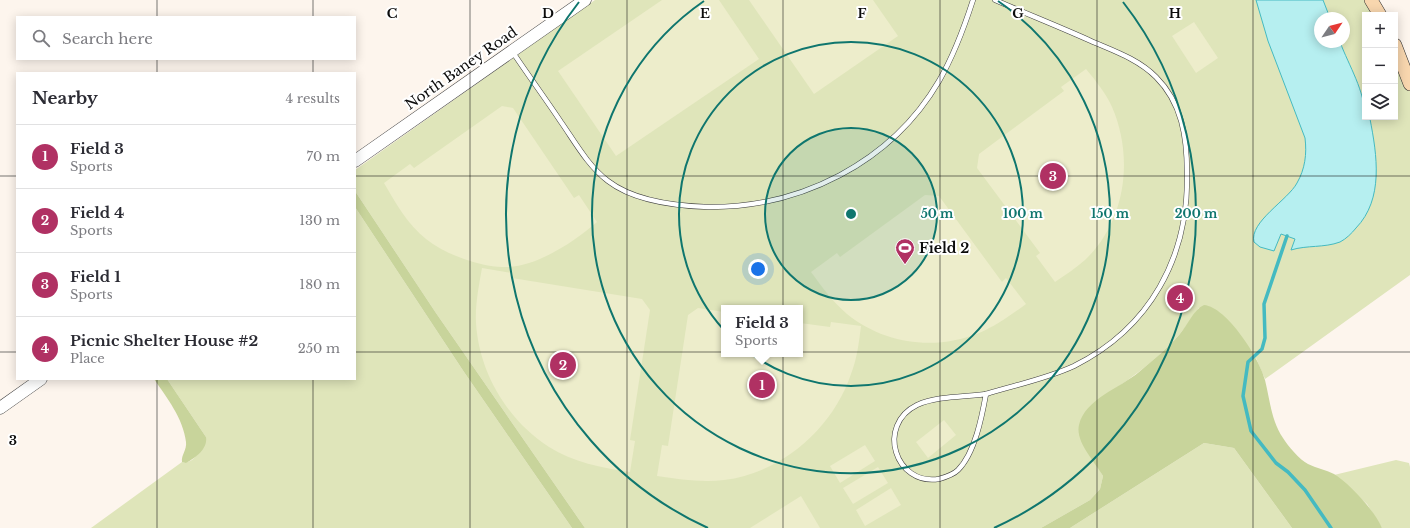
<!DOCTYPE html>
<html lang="en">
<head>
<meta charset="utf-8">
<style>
  body { margin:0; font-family:"Libre Baskerville",serif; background:#f7f7f7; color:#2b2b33 }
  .controls { position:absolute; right:12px; top:12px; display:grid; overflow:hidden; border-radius:0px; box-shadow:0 2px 10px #0003 }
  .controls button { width:36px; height:36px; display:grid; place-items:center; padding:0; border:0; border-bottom:1px solid #e1e1e2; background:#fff; color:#2b2b33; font:20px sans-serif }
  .compass { position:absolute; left:1314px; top:12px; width:36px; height:36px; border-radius:50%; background:#fff; box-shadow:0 2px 10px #0003; rotate:55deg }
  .you { position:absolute; left:758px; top:269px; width:14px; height:14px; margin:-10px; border:3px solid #fff; border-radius:50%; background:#1a73e8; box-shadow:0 0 0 6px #1a73e833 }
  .badge { display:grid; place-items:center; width:26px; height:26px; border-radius:50%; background:#b03163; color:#fff; font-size:13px; font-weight:700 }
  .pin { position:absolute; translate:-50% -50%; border:2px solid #fff; box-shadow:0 1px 4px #0006 }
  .popup { position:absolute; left:721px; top:305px; width:82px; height:52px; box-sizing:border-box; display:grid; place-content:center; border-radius:0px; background:#fff; filter:drop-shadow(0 1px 3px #0005); font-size:13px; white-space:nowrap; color:#7c7c81 }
  .popup b { font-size:15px; color:#2b2b33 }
  .popup::after { content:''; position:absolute; left:50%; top:100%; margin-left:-8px; border:8px solid transparent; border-top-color:#fff }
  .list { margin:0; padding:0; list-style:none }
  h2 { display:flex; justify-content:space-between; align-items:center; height:52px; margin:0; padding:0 16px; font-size:17px }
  h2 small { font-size:13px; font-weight:400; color:#7c7c81 }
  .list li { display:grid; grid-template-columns:26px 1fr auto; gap:12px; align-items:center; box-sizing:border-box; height:64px; padding:0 16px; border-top:1px solid #e1e1e2 }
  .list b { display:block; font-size:15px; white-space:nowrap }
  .list p { margin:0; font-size:13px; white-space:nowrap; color:#7c7c81 }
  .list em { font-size:13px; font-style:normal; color:#7c7c81 }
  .icon { flex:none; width:22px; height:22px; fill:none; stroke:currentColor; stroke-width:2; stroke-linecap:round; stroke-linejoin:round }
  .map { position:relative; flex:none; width:1410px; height:528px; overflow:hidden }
  .search { position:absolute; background:#fff; box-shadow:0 2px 10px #0003; left:16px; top:16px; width:340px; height:44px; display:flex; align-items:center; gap:10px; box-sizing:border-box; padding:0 14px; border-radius:0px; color:#7c7c81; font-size:15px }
  .panel { position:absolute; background:#fff; box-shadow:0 2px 10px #0003; left:16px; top:72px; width:340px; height:308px; border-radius:0px }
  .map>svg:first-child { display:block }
  .green { fill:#dfe5ba; fill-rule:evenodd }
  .forest { fill:#c8d49b }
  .pitch { fill:#ededcb }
  .water { fill:#b6eff0; stroke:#44bac1 }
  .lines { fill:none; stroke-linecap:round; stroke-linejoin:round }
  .stream { stroke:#44bac1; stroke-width:3.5 }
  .service-casing { stroke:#3f3f3f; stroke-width:5.5 }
  .tertiary-casing { stroke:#3f3f3f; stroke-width:13 }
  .secondary-casing { stroke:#2e2e2e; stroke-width:14 }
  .service { stroke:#fff; stroke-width:4.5 }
  .tertiary { stroke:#fff; stroke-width:12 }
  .secondary { stroke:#f8d6ae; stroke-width:13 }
  .grid { fill:none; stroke:#0c0c0c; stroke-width:1; stroke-opacity:0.55 }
  .ring { fill:none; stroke:#0f766e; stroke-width:2 }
  .labels { text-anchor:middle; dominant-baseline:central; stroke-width:4; stroke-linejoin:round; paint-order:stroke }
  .street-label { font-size:14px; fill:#0c0c0c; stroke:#fff }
  .poi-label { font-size:14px; font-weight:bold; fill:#0c0c0c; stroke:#fff; text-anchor:start }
  .grid-label { font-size:13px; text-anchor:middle; font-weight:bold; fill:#0c0c0c; stroke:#fff; stroke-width:4; stroke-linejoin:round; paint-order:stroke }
  .centre { fill:#0f766e; stroke:#fff; stroke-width:2 }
  .ring-label { font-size:12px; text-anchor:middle; font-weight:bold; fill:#0f766e; stroke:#fff; stroke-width:4; stroke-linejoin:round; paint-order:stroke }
</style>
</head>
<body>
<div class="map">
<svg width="1410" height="528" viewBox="0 0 1410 528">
  <rect width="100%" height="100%" fill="#fdf5ed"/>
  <g class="green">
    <path d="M 595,0 L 1367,0 L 1375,15 L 1365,15 L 1365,117 L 1395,117 L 1395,51 L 1410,87 L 1410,275 L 1265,379 L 1256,358 L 1199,308 C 1192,317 1186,327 1179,335 C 1155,362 1125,383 1095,402 L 1096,464 L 1103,476 L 1100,489 L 1090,500 L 1041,528 L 585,528 L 436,313 L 355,191 L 355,170 ZM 1320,18 L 1344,18 L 1344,42 L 1320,42 ZM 724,308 L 800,308 L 800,354 L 724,354 Z"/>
    <path d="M 355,207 L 464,372 L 572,528 L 91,528 L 182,462 C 195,465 202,447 206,437 L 167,379 L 355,379 Z"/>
    <path d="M 1204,443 L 1234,448 L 1292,528 L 1070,528 Z"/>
    <path d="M 1396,460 L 1409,463 L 1410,467 L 1410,528 L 1382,528 L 1367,504 L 1334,475 Z"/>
  </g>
  <g class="forest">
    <path d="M 355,191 L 436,313 L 585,528 L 572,528 L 464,372 L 355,207 Z"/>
    <path d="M 1204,305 C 1227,307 1260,359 1265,380 C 1270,400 1271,420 1283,438 C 1288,446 1300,460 1308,464 C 1316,468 1326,470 1334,474 C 1349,483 1375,511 1382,528 L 1292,528 L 1234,448 L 1204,443 L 1070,528 L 1041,528 L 1090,500 L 1100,489 L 1103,476 C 1095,462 1075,442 1079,425 C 1085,399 1120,388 1139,372 C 1153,360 1168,348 1179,335 C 1188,325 1193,310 1204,305 Z"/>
    <path d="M 154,379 L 167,379 L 206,437 C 208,449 195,458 186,463 L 182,462 C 181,455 187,450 186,442 C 183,418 167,398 154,379 Z"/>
  </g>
  <g class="pitch">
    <path d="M 662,0 L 719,0 L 759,59 L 616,156 L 558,71 Z"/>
    <path d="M 749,0 L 873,0 L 898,36 L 814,94 Z"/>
    <path d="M 1194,22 L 1218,58 L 1196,73 L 1172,36 Z"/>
    <path d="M 1086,69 C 1095,80 1106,93 1112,107 C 1134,157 1126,221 1085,260 C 1076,268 1065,275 1055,282 L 1036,256 L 1040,253 L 977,168 L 979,154 L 1064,91 L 1061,87 Z"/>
    <path d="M 502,106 L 513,108 L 574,198 L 579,195 L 597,222 C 574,242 534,269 502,267 C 490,267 476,263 464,259 C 450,254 437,248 426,239 C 408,225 395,202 384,183 L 410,164 L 414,168 Z"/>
    <path d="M 925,195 L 939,196 L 1002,282 L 1006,278 L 1026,304 C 1011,315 996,326 979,333 C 935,351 884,344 847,314 C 833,302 822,287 811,272 L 837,253 L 840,257 Z"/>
    <path d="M 482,268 L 512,273 L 512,278 L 642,299 L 650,310 L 630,440 L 635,441 L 630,472 C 602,468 573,462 549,447 C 507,420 479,372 476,323 C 475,305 479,285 482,268 Z"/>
    <path d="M 698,308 L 724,312 L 724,354 L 800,354 L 800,323 L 830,327 L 831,322 L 861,326 C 859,342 857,359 851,374 C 833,428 782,473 724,480 C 702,483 679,479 657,476 L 662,445 L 668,446 L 688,315 Z"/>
    <path d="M 944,420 L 956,435 L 928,458 L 916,442 Z"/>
    <path d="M 865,445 L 875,461 L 840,483 L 830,466 Z"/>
    <path d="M 878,467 L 888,483 L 853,504 L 843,488 Z"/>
    <path d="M 891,488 L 901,505 L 865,526 L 856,510 Z"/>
    <path d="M 801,496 L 820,528 L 750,528 Z"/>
  </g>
  <path class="water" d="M 1256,0 L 1323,0 L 1330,18 L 1320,18 L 1320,42 L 1340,42 C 1349,66 1365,91 1365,117 L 1369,117 L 1370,119 C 1377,155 1384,199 1356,228 C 1352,233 1346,239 1340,242 C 1324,248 1307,245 1291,250 L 1295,239 L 1281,234 L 1274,251 L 1260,247 L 1254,242 C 1249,222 1288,200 1297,183 C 1305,169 1307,154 1305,138 L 1268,41 Z"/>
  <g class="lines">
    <path class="stream" d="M 1287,236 L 1264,304 L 1265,338 L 1262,349 L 1248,362 L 1243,396 L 1251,431 L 1276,463 L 1288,472 L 1305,490 L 1331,528"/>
    <g class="service-casing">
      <g id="service">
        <path d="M 512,51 C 528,75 545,98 561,122 C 575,142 588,166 608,181 C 634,201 676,206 708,207 C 800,208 891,163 939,81 C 954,55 964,28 973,0"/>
        <path d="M 986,394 C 1015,385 1046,379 1074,366 C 1150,328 1189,257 1187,173 C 1187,137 1182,103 1156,77 C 1138,59 1114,51 1091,41 C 1060,27 1027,14 995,0"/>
        <path d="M 986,394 C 982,416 975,453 958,470 C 953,475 946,477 939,479 C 895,486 876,425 917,405 C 937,396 964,397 986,394 Z"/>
      </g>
    </g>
    <g class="tertiary-casing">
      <g id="tertiary">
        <path d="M 355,161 L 585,0"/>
        <path d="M 0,408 L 41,379"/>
      </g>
    </g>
    <g class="secondary-casing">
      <g id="secondary">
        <path d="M 1371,0 L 1380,15"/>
        <path d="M 1395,45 L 1410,84"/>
      </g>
    </g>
    <use href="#service" class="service"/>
    <use href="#tertiary" class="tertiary"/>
    <use href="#secondary" class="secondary"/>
  </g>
  <path class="grid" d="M 157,0 L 157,17M 313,0 L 313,17M 470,0 L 470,528M 627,0 L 627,528M 783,0 L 783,528M 940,0 L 940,528M 1097,0 L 1097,528M 1253,0 L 1253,528M 157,59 L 157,73M 313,59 L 313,73M 0,176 L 17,176M 355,176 L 1410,176M 0,352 L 17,352M 355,352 L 1410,352M 157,379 L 157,528M 313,379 L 313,528"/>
  <circle cx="851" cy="214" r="86" fill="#0f766e" fill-opacity=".12"/>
  <g class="ring">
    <circle cx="851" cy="214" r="86"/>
    <circle cx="851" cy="214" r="172"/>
    <path d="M998 1A259 259 0 1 1 704 1"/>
    <path d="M708 528A345 345 0 0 1 579 2M1123 2A345 345 0 0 1 994 528"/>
  </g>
  <defs>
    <g id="stadium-pin" transform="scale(1)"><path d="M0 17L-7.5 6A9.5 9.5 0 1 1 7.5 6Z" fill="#b03163" stroke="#fff"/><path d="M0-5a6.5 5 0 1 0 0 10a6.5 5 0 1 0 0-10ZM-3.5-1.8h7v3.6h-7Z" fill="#fff"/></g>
  </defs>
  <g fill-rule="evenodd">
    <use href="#stadium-pin" x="905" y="248"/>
  </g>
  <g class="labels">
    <g class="street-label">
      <text transform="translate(461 68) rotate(-35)">North Baney Road</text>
    </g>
    <g class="poi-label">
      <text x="919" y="248">Field 2</text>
    </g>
  </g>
  <g class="grid-label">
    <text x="392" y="18">C</text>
    <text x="548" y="18">D</text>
    <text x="705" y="18">E</text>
    <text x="862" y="18">F</text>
    <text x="1018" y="18">G</text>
    <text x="1175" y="18">H</text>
    <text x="13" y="445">3</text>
  </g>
  <circle cx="851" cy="214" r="6" class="centre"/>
  <g class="ring-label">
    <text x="937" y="218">50 m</text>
    <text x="1023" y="218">100 m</text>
    <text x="1110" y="218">150 m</text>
    <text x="1196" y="218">200 m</text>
  </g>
</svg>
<div class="controls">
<button>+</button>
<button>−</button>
<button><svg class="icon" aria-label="layers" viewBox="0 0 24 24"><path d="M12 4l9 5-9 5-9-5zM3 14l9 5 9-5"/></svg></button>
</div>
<svg class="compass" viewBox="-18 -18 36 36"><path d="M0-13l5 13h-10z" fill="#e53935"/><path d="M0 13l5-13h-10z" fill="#7c7c81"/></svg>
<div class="you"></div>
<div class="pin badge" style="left:762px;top:385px">1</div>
<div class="popup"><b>Field 3</b>Sports</div>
<div class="pin badge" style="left:563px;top:365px">2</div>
<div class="pin badge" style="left:1053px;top:176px">3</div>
<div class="pin badge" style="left:1180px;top:298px">4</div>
<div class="search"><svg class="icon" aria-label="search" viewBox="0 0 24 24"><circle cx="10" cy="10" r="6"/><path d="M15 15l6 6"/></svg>Search here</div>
<section class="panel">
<h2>Nearby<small>4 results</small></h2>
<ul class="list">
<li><span class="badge">1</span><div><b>Field 3</b><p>Sports</p></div><em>70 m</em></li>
<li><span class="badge">2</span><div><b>Field 4</b><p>Sports</p></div><em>130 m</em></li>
<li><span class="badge">3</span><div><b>Field 1</b><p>Sports</p></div><em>180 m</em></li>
<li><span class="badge">4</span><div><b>Picnic Shelter House #2</b><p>Place</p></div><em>250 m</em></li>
</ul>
</section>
</div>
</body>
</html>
